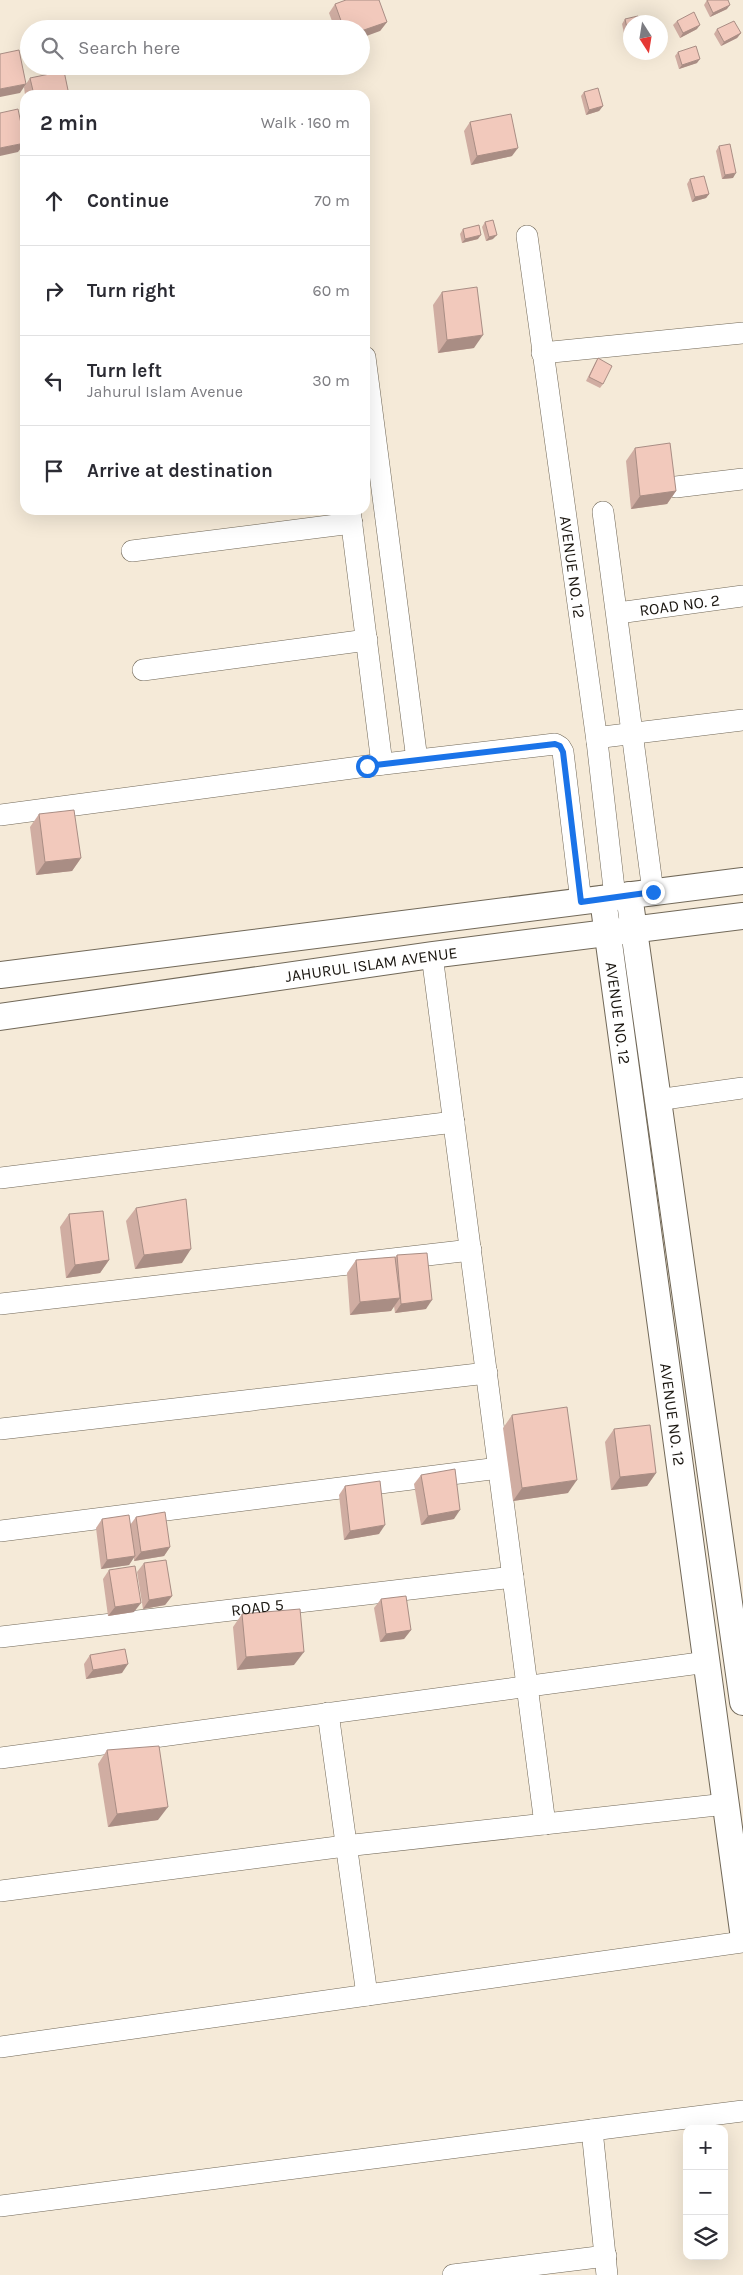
<!DOCTYPE html>
<html lang="en">
<head>
<meta charset="utf-8">
<style>
  body { margin:0; font-family:Karla,sans-serif; background:#f7f7f7; color:#2b2b33 }
  .controls { position:absolute; right:15px; bottom:15px; display:grid; overflow:hidden; border-radius:10px; box-shadow:0 5px 20px #0002 }
  .controls button { width:45px; height:45px; display:grid; place-items:center; padding:0; border:0; border-bottom:1px solid #e1e1e2; background:#fff; color:#2b2b33; font:25px sans-serif }
  .compass { position:absolute; left:623px; top:15px; width:45px; height:45px; border-radius:50%; background:#fff; box-shadow:0 5px 20px #0002; rotate:168deg }
  .stop { position:absolute; width:15px; height:15px; margin:-11px; border:4px solid #1a73e8; border-radius:50%; background:#fff }
  .stop.end { background:#1a73e8; border-color:#fff; box-shadow:0 1px 5px #0008 }
  .list { margin:0; padding:0; list-style:none }
  h2 { display:flex; justify-content:space-between; align-items:center; height:65px; margin:0; padding:0 20px; font-size:21px }
  h2 small { font-size:16px; font-weight:400; color:#7c7c81 }
  .list li { display:grid; grid-template-columns:32px 1fr auto; gap:15px; align-items:center; box-sizing:border-box; height:90px; padding:0 20px; border-top:1px solid #e1e1e2 }
  .list b { display:block; font-size:19px; white-space:nowrap }
  .list p { margin:0; font-size:16px; white-space:nowrap; color:#7c7c81 }
  .list em { font-size:16px; font-style:normal; color:#7c7c81 }
  .icon { flex:none; width:28px; height:28px; fill:none; stroke:currentColor; stroke-width:2; stroke-linecap:round; stroke-linejoin:round }
  .map { position:relative; flex:none; width:743px; height:2275px; overflow:hidden }
  .search { position:absolute; background:#fff; box-shadow:0 5px 20px #0002; left:20px; top:20px; width:350px; height:55px; display:flex; align-items:center; gap:12px; box-sizing:border-box; padding:0 18px; border-radius:28px; color:#7c7c81; font-size:19px }
  .panel { position:absolute; background:#fff; box-shadow:0 5px 20px #0002; left:20px; top:90px; width:350px; height:425px; border-radius:15px }
  .map>svg:first-child { display:block }
  .lines { fill:none; stroke-linecap:round; stroke-linejoin:round }
  .minor-casing { stroke:#716858; stroke-width:22 }
  .tertiary-casing { stroke:#716858; stroke-width:28 }
  .minor { stroke:#fff; stroke-width:21 }
  .tertiary { stroke:#fff; stroke-width:26 }
  .wall { fill:#d0ada2 }
  .shaded-wall { fill:#a98d84 }
  .building { fill:#f2c9bc; stroke:#a98d84 }
  .route { stroke:#1a73e8; stroke-width:6 }
  .labels { text-anchor:middle; dominant-baseline:central; stroke-width:4.5; stroke-linejoin:round; paint-order:stroke }
  .street-label { font-size:16px; fill:#1a1610; stroke:#fef8ed }
</style>
</head>
<body>
<div class="map">
<svg width="743" height="2275" viewBox="0 0 743 2275">
  <rect width="100%" height="100%" fill="#f5ead8"/>
  <g class="lines">
    <g class="minor-casing">
      <g id="minor">
        <path id="s1" d="M 527,236 L 597,741 L 615,897"/>
        <path d="M 542,353 L 743,333"/>
        <path d="M 365,357 L 417,760"/>
        <path d="M 676,487 L 743,479"/>
        <path d="M 350,510 L 382,764"/>
        <path d="M 603,512 L 653,892"/>
        <path d="M 132,551 L 352,523"/>
        <path id="s2" d="M 618,613 L 743,596"/>
        <path d="M 143,670 L 367,640"/>
        <path d="M 597,741 L 603,737 L 743,720"/>
        <path d="M 0,815 L 367,766 L 555,744 L 560,747 L 563,752 L 581,902"/>
        <path d="M 432,955 L 545,1824"/>
        <path d="M 657,1100 L 743,1088"/>
        <path d="M 0,1178 L 454,1122"/>
        <path d="M 0,1304 L 471,1250"/>
        <path d="M 0,1429 L 487,1373"/>
        <path d="M 0,1531 L 499,1468"/>
        <path id="s3" d="M 0,1637 L 513,1577"/>
        <path d="M 328,1713 L 367,1995"/>
        <path d="M 0,1758 L 707,1662"/>
        <path d="M 0,1891 L 345,1846 L 726,1804"/>
        <path d="M 0,2047 L 743,1942"/>
        <path d="M 0,2206 L 592,2130"/>
        <path d="M 453,2275 L 606,2256"/>
        <path d="M 607,2275 L 592,2130 L 743,2111"/>
      </g>
    </g>
    <g class="tertiary-casing">
      <g id="tertiary">
        <path d="M 629,895 L 743,1702"/>
        <path id="s4" d="M 603,899 L 743,1931"/>
        <path d="M 0,975 L 743,881"/>
        <path id="s5" d="M 0,1017 L 432,955 L 743,916"/>
      </g>
    </g>
    <use href="#minor" class="minor"/>
    <use href="#tertiary" class="tertiary"/>
  </g>
  <g class="wall">
    <path d="M 707,0 L 727,9 L 710,17 L 704,5 Z"/>
    <path d="M 335,4 L 387,22 L 380,31 L 361,29 L 335,29 L 329,13 Z"/>
    <path d="M 625,19 L 630,22 L 630,41 L 626,42 L 622,24 Z"/>
    <path d="M 677,21 L 697,29 L 680,38 L 673,25 Z"/>
    <path d="M 717,29 L 741,33 L 737,38 L 721,46 L 714,34 Z"/>
    <path d="M 678,52 L 697,63 L 679,69 L 675,56 Z"/>
    <path d="M 30,78 L 69,95 L 25,95 L 24,87 Z"/>
    <path d="M 584,92 L 603,106 L 599,111 L 586,115 L 581,96 Z"/>
    <path d="M 470,122 L 512,156 L 471,165 L 464,131 Z"/>
    <path d="M 719,146 L 733,178 L 722,179 L 716,151 Z"/>
    <path d="M 690,179 L 709,194 L 706,198 L 692,202 L 687,184 Z"/>
    <path d="M 485,222 L 493,239 L 486,241 L 482,227 Z"/>
    <path d="M 463,229 L 478,239 L 462,243 L 460,234 Z"/>
    <path d="M 442,292 L 474,348 L 438,353 L 433,305 Z"/>
    <path d="M 598,358 L 603,384 L 600,388 L 586,381 L 595,363 Z"/>
    <path d="M 635,448 L 676,491 L 667,504 L 631,509 L 626,461 Z"/>
    <path d="M 39,814 L 81,858 L 72,871 L 36,875 L 30,827 Z"/>
    <path d="M 136,1208 L 182,1263 L 135,1269 L 126,1221 Z"/>
    <path d="M 69,1214 L 109,1260 L 100,1273 L 66,1278 L 60,1227 Z"/>
    <path d="M 397,1255 L 426,1309 L 395,1313 L 394,1306 L 391,1311 L 350,1315 L 347,1273 L 356,1260 L 395,1257 Z"/>
    <path d="M 512,1415 L 568,1493 L 513,1501 L 503,1428 Z"/>
    <path d="M 614,1429 L 656,1473 L 647,1486 L 611,1490 L 605,1442 Z"/>
    <path d="M 421,1475 L 454,1519 L 421,1525 L 414,1484 Z"/>
    <path d="M 345,1486 L 379,1534 L 344,1540 L 339,1495 Z"/>
    <path d="M 136,1517 L 170,1547 L 164,1556 L 134,1561 L 134,1557 L 129,1565 L 101,1569 L 96,1528 L 102,1519 L 130,1525 Z"/>
    <path d="M 144,1563 L 172,1596 L 165,1605 L 143,1609 L 137,1572 Z"/>
    <path d="M 109,1570 L 134,1612 L 108,1616 L 103,1579 Z"/>
    <path d="M 381,1599 L 411,1630 L 404,1639 L 380,1642 L 374,1608 Z"/>
    <path d="M 242,1614 L 294,1665 L 237,1670 L 233,1627 Z"/>
    <path d="M 90,1655 L 122,1673 L 86,1679 L 84,1664 Z"/>
    <path d="M 107,1750 L 158,1820 L 108,1827 L 98,1764 Z"/>
  </g>
  <g class="shaded-wall">
    <path d="M 730,5 L 727,9 L 710,17 L 713,13 Z"/>
    <path d="M 387,22 L 380,31 L 361,38 L 361,31 Z"/>
    <path d="M 700,25 L 697,29 L 680,38 L 683,33 Z"/>
    <path d="M 741,33 L 737,38 L 721,46 L 724,42 Z"/>
    <path d="M 629,37 L 630,37 L 630,41 L 626,42 Z"/>
    <path d="M 700,59 L 697,63 L 679,69 L 682,65 Z"/>
    <path d="M 26,84 L 20,93 L 0,97 L 0,89 Z"/>
    <path d="M 603,106 L 599,111 L 586,115 L 589,110 Z"/>
    <path d="M 25,143 L 18,152 L 0,156 L 0,148 Z"/>
    <path d="M 518,148 L 512,156 L 471,165 L 477,156 Z"/>
    <path d="M 736,173 L 733,178 L 722,179 L 725,175 Z"/>
    <path d="M 709,194 L 706,198 L 692,202 L 695,197 Z"/>
    <path d="M 481,235 L 478,239 L 462,243 L 465,239 Z"/>
    <path d="M 497,235 L 493,239 L 486,241 L 489,237 Z"/>
    <path d="M 483,335 L 474,348 L 438,353 L 447,340 Z"/>
    <path d="M 676,491 L 667,504 L 631,509 L 640,496 Z"/>
    <path d="M 81,858 L 72,871 L 36,875 L 45,862 Z"/>
    <path d="M 191,1249 L 182,1263 L 135,1269 L 144,1255 Z"/>
    <path d="M 109,1260 L 100,1273 L 66,1278 L 75,1265 Z"/>
    <path d="M 400,1298 L 391,1311 L 350,1315 L 360,1302 Z"/>
    <path d="M 432,1300 L 426,1309 L 395,1313 L 401,1304 Z"/>
    <path d="M 656,1473 L 647,1486 L 611,1490 L 620,1477 Z"/>
    <path d="M 577,1480 L 568,1493 L 513,1501 L 522,1488 Z"/>
    <path d="M 460,1510 L 454,1519 L 421,1525 L 428,1516 Z"/>
    <path d="M 385,1525 L 379,1534 L 344,1540 L 350,1531 Z"/>
    <path d="M 170,1547 L 164,1556 L 134,1561 L 141,1552 Z"/>
    <path d="M 135,1556 L 129,1565 L 101,1569 L 107,1560 Z"/>
    <path d="M 172,1596 L 165,1605 L 143,1609 L 149,1600 Z"/>
    <path d="M 141,1603 L 134,1612 L 108,1616 L 115,1607 Z"/>
    <path d="M 411,1630 L 404,1639 L 380,1642 L 386,1634 Z"/>
    <path d="M 304,1652 L 294,1665 L 237,1670 L 246,1657 Z"/>
    <path d="M 128,1664 L 122,1673 L 86,1679 L 93,1670 Z"/>
    <path d="M 168,1807 L 158,1820 L 108,1827 L 117,1814 Z"/>
  </g>
  <g class="building">
    <path d="M 346,0 L 379,0 L 387,22 L 361,31 L 361,29 L 344,29 L 335,4 Z"/>
    <path d="M 707,0 L 728,0 L 730,5 L 713,13 Z"/>
    <path d="M 694,12 L 700,25 L 683,33 L 677,21 Z"/>
    <path d="M 638,16 L 640,22 L 630,22 L 630,37 L 629,37 L 625,19 Z"/>
    <path d="M 734,21 L 741,33 L 724,42 L 717,29 Z"/>
    <path d="M 696,46 L 700,59 L 682,65 L 678,52 Z"/>
    <path d="M 19,50 L 26,84 L 0,89 L 0,54 Z"/>
    <path d="M 64,71 L 69,95 L 34,95 L 30,78 Z"/>
    <path d="M 598,88 L 603,106 L 589,110 L 584,92 Z"/>
    <path d="M 18,109 L 25,143 L 0,148 L 0,113 Z"/>
    <path d="M 511,114 L 518,148 L 477,156 L 470,122 Z"/>
    <path d="M 730,144 L 736,173 L 725,175 L 719,146 Z"/>
    <path d="M 704,176 L 709,194 L 695,197 L 690,179 Z"/>
    <path d="M 493,220 L 497,235 L 489,237 L 485,222 Z"/>
    <path d="M 479,225 L 481,235 L 465,239 L 463,229 Z"/>
    <path d="M 477,287 L 483,335 L 447,340 L 442,292 Z"/>
    <path d="M 598,358 L 612,366 L 603,384 L 589,377 Z"/>
    <path d="M 670,443 L 676,491 L 640,496 L 635,448 Z"/>
    <path d="M 74,810 L 81,858 L 45,862 L 39,814 Z"/>
    <path d="M 186,1199 L 191,1249 L 144,1255 L 136,1208 Z"/>
    <path d="M 103,1211 L 109,1260 L 75,1265 L 69,1214 Z"/>
    <path d="M 427,1253 L 432,1300 L 401,1304 L 397,1255 Z"/>
    <path d="M 395,1257 L 400,1298 L 360,1302 L 356,1260 Z"/>
    <path d="M 567,1407 L 577,1480 L 522,1488 L 512,1415 Z"/>
    <path d="M 650,1425 L 656,1473 L 620,1477 L 614,1429 Z"/>
    <path d="M 455,1469 L 460,1510 L 428,1516 L 421,1475 Z"/>
    <path d="M 380,1481 L 385,1525 L 350,1531 L 345,1486 Z"/>
    <path d="M 165,1512 L 170,1547 L 141,1552 L 136,1517 Z"/>
    <path d="M 129,1515 L 135,1556 L 107,1560 L 102,1519 Z"/>
    <path d="M 166,1560 L 172,1596 L 149,1600 L 144,1563 Z"/>
    <path d="M 135,1566 L 141,1603 L 115,1607 L 109,1570 Z"/>
    <path d="M 406,1596 L 411,1630 L 386,1634 L 381,1599 Z"/>
    <path d="M 300,1609 L 304,1652 L 246,1657 L 242,1614 Z"/>
    <path d="M 125,1649 L 128,1664 L 93,1670 L 90,1655 Z"/>
    <path d="M 159,1746 L 168,1807 L 117,1814 L 107,1750 Z"/>
  </g>
  <g class="lines">
    <path class="route" d="M 367,766 L 555,744 L 560,746 L 563,752 L 581,902 L 653,892"/>
  </g>
  <g class="labels">
    <g class="street-label">
      <text stroke="none"><textPath href="#s1" startOffset="334">AVENUE NO. 12</textPath></text>
      <text stroke="none"><textPath href="#s2" startOffset="62">ROAD NO. 2</textPath></text>
      <text stroke="none"><textPath href="#s5" startOffset="375">JAHURUL ISLAM AVENUE</textPath></text>
      <text stroke="none"><textPath href="#s4" startOffset="115">AVENUE NO. 12</textPath></text>
      <text stroke="none"><textPath href="#s4" startOffset="520">AVENUE NO. 12</textPath></text>
      <text stroke="none"><textPath href="#s3" startOffset="259">ROAD 5</textPath></text>
    </g>
  </g>
</svg>
<div class="controls">
<button>+</button>
<button>−</button>
<button><svg class="icon" aria-label="layers" viewBox="0 0 24 24"><path d="M12 4l9 5-9 5-9-5zM3 14l9 5 9-5"/></svg></button>
</div>
<svg class="compass" viewBox="-18 -18 36 36"><path d="M0-13l5 13h-10z" fill="#e53935"/><path d="M0 13l5-13h-10z" fill="#7c7c81"/></svg>
<div class="stop" style="left:367px;top:766px"></div>
<div class="stop end" style="left:653px;top:892px"></div>
<div class="search"><svg class="icon" aria-label="search" viewBox="0 0 24 24"><circle cx="10" cy="10" r="6"/><path d="M15 15l6 6"/></svg>Search here</div>
<section class="panel">
<h2>2 min<small>Walk · 160 m</small></h2>
<ul class="list">
<li><svg class="icon" aria-label="ahead" viewBox="0 0 24 24"><path d="M12 20V5M6 11l6-6 6 6"/></svg><div><b>Continue</b></div><em>70 m</em></li>
<li><svg class="icon" aria-label="right" viewBox="0 0 24 24"><path d="M7 20v-9h11M14 6l5 5-5 5"/></svg><div><b>Turn right</b></div><em>60 m</em></li>
<li><svg class="icon" aria-label="left" viewBox="0 0 24 24"><path d="M17 20v-9H6M10 6l-5 5 5 5"/></svg><div><b>Turn left</b><p>Jahurul Islam Avenue</p></div><em>30 m</em></li>
<li><svg class="icon" aria-label="arrive" viewBox="0 0 24 24"><path d="M6 21V4h12l-3 4 3 4H6"/></svg><div><b>Arrive at destination</b></div></li>
</ul>
</section>
</div>
</body>
</html>
